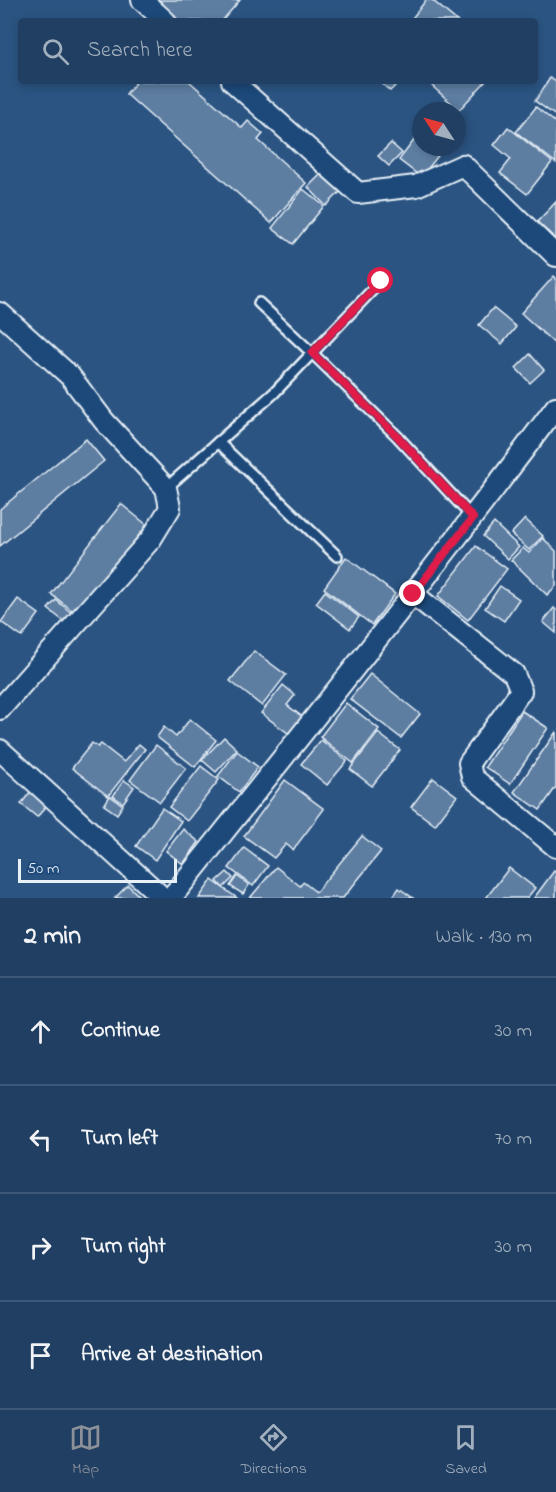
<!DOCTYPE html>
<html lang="en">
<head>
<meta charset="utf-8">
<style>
  body { margin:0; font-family:"Indie Flower",sans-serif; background:#2d4a6b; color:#f1f3f6 }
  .compass { position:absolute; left:412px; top:102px; width:54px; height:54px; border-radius:50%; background:#203f62; box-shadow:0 3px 9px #0003; rotate:306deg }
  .scale { position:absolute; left:18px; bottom:15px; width:159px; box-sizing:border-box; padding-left:6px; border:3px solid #e8f1f8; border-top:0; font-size:16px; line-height:21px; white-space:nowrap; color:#e8f1f8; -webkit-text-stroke:4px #1f4a7a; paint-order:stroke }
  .stop { position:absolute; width:18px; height:18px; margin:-14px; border:4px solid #e11d48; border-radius:50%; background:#fff }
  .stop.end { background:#e11d48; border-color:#fff; box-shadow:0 2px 6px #0008 }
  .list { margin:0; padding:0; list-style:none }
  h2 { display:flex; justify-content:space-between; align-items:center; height:78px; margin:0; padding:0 24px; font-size:26px }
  h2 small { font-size:20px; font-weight:400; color:#a2afbe }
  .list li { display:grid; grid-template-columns:39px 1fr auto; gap:18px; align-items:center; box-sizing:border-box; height:108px; padding:0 24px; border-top:2px solid #3d5877 }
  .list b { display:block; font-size:22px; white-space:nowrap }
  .list em { font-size:20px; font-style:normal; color:#a2afbe }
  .icon { flex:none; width:33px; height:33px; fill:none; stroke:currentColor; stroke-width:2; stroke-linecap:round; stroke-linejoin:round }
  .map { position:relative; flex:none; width:556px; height:898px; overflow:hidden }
  .search { position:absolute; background:#203f62; box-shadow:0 3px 9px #0003; left:18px; right:18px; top:18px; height:66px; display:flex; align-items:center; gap:15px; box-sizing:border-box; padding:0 21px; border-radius:6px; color:#a2afbe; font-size:22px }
  .sheet { height:510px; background:#203f62 }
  nav { display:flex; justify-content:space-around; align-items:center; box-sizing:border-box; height:84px; border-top:2px solid #3d5877; background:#203f62; font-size:16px; color:#a2afbe }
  nav a { display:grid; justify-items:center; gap:3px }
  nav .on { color:#8c9099 }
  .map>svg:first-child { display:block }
  .building { fill:#5d7da1; stroke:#e8f1f8; stroke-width:1.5 }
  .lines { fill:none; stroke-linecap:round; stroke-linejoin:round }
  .lane-casing { stroke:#e8f1f8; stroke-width:14 }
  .street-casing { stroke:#e8f1f8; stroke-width:24 }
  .lane { stroke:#1f4a7a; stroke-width:9 }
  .street { stroke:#1f4a7a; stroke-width:20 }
  .route { stroke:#e11d48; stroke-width:8 }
</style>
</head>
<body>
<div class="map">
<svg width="556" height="898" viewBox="0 0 556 898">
  <rect width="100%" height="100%" fill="#2b5482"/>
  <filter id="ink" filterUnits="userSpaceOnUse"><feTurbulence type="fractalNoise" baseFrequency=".0167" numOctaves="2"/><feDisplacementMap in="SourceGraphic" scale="12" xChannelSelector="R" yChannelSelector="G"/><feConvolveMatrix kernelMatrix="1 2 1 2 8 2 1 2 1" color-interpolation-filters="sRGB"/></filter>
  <g filter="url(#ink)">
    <g class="building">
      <path d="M 155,0 L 240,0 L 222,21 L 180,21 Z"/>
      <path d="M 426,0 L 432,0 L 457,21 L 410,21 Z"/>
      <path d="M 550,78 L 556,82 L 556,116 L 535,101 Z"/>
      <path d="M 137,81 L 189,81 L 242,128 L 248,121 L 263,134 L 258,140 L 306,183 L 271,223 L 126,94 Z"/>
      <path d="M 379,81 L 400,81 L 390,91 Z"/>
      <path d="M 437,81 L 486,81 L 459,110 L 432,86 Z"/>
      <path d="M 536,107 L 556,123 L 556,163 L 516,132 Z"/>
      <path d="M 508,127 L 552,162 L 527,194 L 500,173 L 511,159 L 494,145 Z"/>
      <path d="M 415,139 L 421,143 L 421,147 L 426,147 L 438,156 L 421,177 L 399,160 Z"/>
      <path d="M 391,143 L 402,153 L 389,166 L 378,156 Z"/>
      <path d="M 323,172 L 342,190 L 326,206 L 308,187 Z"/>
      <path d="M 303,189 L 324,206 L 293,244 L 272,228 Z"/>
      <path d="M 556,202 L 556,239 L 537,222 Z"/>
      <path d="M 554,276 L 556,278 L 556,345 L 521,313 Z"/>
      <path d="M 493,308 L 516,327 L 502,344 L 479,325 Z"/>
      <path d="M 530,354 L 544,370 L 530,383 L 516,368 Z"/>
      <path d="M 86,439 L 104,461 L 0,546 L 0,509 Z"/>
      <path d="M 121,504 L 147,525 L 77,614 L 51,594 Z"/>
      <path d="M 525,519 L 543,536 L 529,550 L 511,534 Z"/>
      <path d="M 494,523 L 519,547 L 508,559 L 483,536 Z"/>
      <path d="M 543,538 L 556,551 L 556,586 L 547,595 L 511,560 L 523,548 L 529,553 Z"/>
      <path d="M 476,546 L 507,569 L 468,620 L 438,596 Z"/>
      <path d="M 346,557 L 395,594 L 372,625 L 324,588 Z"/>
      <path d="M 500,586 L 519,599 L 504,621 L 485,608 Z"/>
      <path d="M 325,591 L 359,617 L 350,629 L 316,603 Z"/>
      <path d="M 18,599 L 39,614 L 22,637 L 1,622 Z"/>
      <path d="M 56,600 L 73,614 L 66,623 L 48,609 Z"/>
      <path d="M 554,608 L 556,610 L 556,633 L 543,622 Z"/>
      <path d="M 254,651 L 286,675 L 262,706 L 230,681 Z"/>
      <path d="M 370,674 L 420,714 L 401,738 L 350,699 Z"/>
      <path d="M 283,685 L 295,695 L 287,705 L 305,719 L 292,736 L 261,713 Z"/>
      <path d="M 346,703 L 379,729 L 353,763 L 320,737 Z"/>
      <path d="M 522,711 L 548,728 L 510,784 L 485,767 Z"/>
      <path d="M 190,719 L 216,740 L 195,767 L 157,737 L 164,727 L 176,737 Z"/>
      <path d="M 556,732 L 556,787 L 540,810 L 514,792 Z"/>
      <path d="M 378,733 L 400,750 L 372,786 L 350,769 Z"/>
      <path d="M 224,737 L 237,749 L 216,772 L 202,760 Z"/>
      <path d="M 321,740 L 347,761 L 327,785 L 301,764 Z"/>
      <path d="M 92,743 L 98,747 L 101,744 L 124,762 L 139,744 L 145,749 L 108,796 L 72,768 Z"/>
      <path d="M 156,745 L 186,768 L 160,802 L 130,780 Z"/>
      <path d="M 237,751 L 258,767 L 239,792 L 218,776 Z"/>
      <path d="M 201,766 L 219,780 L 187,821 L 169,807 Z"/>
      <path d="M 433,778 L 457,796 L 435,825 L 411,807 Z"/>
      <path d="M 124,780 L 134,787 L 123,803 L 113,796 Z"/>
      <path d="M 285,780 L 324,809 L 293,850 L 286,844 L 274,858 L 244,836 Z"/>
      <path d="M 31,791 L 48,804 L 37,817 L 21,804 Z"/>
      <path d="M 110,796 L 123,805 L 117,814 L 104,805 Z"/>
      <path d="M 162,808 L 181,821 L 155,860 L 136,846 Z"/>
      <path d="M 183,829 L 199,842 L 183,864 L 166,851 Z"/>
      <path d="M 362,836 L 381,851 L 343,898 L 250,898 L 276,867 L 300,886 L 303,882 L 316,892 Z"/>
      <path d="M 244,848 L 268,866 L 253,886 L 229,868 Z"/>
      <path d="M 509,868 L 535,888 L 527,898 L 486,898 Z"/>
      <path d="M 554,871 L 556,873 L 556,898 L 534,898 Z"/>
      <path d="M 227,872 L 233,878 L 223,888 L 217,881 Z"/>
      <path d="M 237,876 L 249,885 L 243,894 L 230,886 Z"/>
      <path d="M 212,880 L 237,898 L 199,898 Z"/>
      <path d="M 128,885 L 141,898 L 115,898 Z"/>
      <path d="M 399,888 L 413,898 L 392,898 Z"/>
    </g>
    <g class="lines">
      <g class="lane-casing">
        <g id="lane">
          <path d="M 259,303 L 312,353 L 397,436 L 473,518"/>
          <path d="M 218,442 L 337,556"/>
          <path d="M 166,488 L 274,393 L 381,281"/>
        </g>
      </g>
      <g class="street-casing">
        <g id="street">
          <path d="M 142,0 L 165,21"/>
          <path d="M 232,81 L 358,193 L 416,186 L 463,165 L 556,256"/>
          <path d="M 0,313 L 70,376 L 104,421 L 166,488 L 170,508 L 151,539 L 0,709"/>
          <path d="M 413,594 L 514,674 L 521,691 L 469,763 L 472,777 L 556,847"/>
          <path d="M 0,750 L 163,898"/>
          <path d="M 171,898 C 301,735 431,574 556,407"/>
        </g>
      </g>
      <use href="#lane" class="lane"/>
      <use href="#street" class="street"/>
    </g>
  </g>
  <g class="lines" filter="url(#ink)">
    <path class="route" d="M 381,281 L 312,353 L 397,436 L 473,518 L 413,594"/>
  </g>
</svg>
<svg class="compass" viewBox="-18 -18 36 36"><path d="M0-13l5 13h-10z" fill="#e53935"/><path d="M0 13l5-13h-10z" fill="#a2afbe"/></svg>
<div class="scale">50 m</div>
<div class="stop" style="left:381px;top:281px"></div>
<div class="stop end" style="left:413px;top:594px"></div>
<div class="search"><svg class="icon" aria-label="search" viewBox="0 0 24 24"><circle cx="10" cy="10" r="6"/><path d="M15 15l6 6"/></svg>Search here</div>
</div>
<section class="sheet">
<h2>2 min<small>Walk · 130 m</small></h2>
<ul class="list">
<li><svg class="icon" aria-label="ahead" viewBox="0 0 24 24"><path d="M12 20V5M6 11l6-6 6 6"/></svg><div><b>Continue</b></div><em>30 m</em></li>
<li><svg class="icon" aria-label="left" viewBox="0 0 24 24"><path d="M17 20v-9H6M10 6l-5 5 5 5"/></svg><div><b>Turn left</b></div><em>70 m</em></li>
<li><svg class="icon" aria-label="right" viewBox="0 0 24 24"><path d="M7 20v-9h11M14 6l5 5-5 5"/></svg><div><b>Turn right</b></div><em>30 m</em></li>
<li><svg class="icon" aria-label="arrive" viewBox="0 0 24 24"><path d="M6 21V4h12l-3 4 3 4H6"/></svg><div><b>Arrive at destination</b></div></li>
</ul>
</section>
<nav>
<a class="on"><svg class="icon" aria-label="map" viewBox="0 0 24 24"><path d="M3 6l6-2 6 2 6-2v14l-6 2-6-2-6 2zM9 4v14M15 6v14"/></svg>Map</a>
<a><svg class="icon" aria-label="directions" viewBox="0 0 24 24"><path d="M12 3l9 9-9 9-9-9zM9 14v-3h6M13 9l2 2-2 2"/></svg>Directions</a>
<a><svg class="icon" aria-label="saved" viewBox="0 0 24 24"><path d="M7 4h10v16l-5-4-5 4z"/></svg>Saved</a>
</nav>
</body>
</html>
